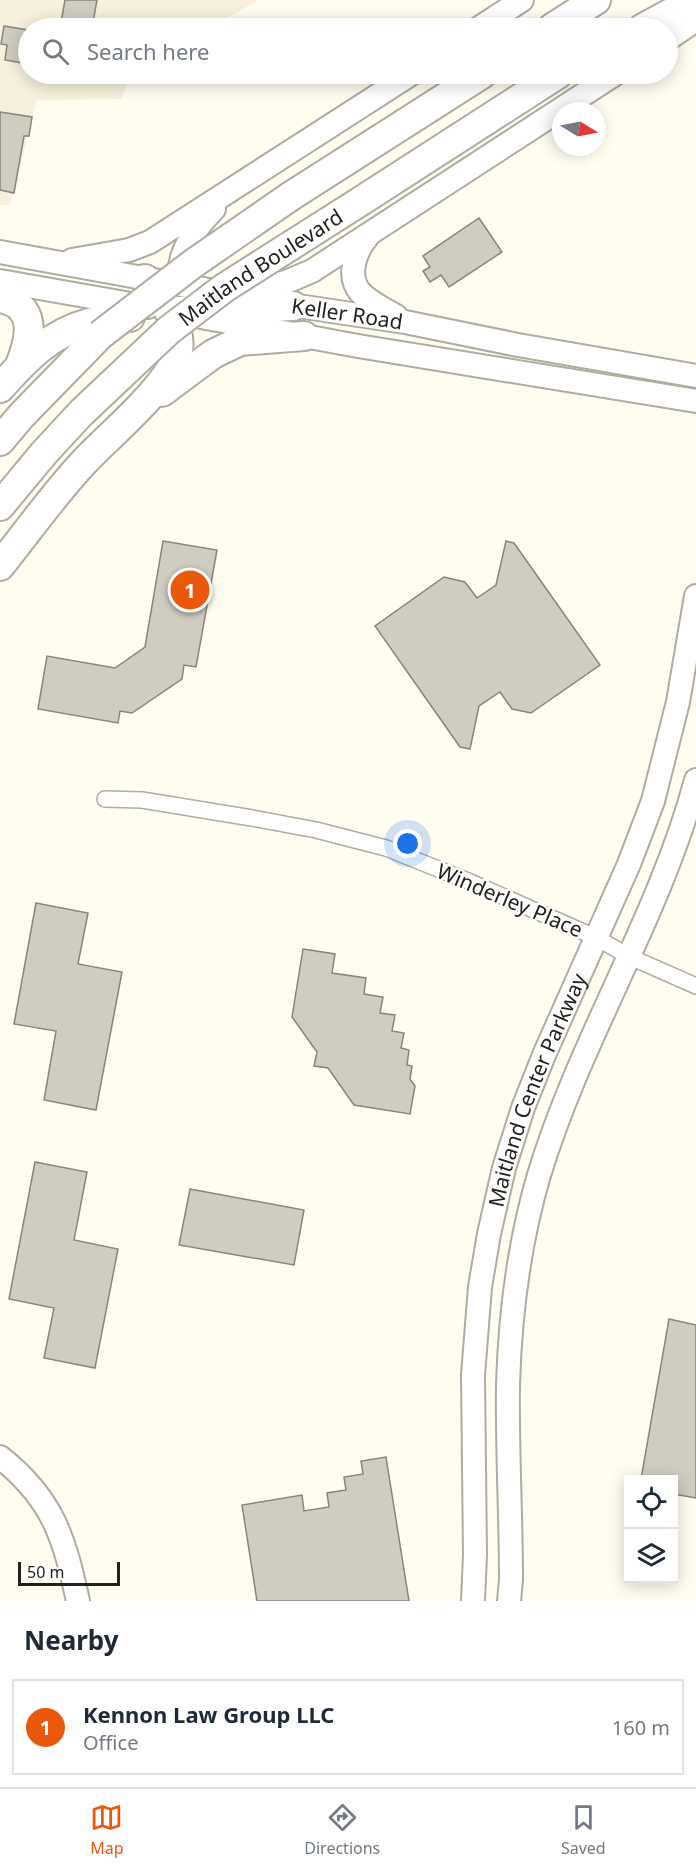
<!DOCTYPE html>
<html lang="en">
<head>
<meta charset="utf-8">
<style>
  body { margin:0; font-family:"Noto Sans",sans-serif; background:#f2f2f3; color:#1f2937 }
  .controls { position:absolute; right:18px; bottom:18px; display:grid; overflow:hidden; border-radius:0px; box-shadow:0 3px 15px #0003 }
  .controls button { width:54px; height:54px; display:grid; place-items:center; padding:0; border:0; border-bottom:2px solid #e0e1e3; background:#fff; color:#1f2937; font:30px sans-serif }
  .compass { position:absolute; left:552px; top:102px; width:54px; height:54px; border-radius:50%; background:#fff; box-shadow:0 3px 15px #0003; rotate:100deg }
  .scale { position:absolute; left:18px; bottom:15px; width:102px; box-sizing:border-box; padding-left:6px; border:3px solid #22211c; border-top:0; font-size:16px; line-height:21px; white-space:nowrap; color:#22211c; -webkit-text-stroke:4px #fff; paint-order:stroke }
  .you { position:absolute; left:408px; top:844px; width:21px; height:21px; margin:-15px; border:4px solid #fff; border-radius:50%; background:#1a73e8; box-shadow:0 0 0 9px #1a73e833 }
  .badge { display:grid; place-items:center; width:39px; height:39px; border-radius:50%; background:#ea580c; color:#fff; font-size:20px; font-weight:700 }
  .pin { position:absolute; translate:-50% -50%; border:3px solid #fff; box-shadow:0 2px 6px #0006 }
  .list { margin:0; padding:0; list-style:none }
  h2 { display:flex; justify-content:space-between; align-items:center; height:78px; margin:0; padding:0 24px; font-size:26px }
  h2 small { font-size:20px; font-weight:400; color:#747a83 }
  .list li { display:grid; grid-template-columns:39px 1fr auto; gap:18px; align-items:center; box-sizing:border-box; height:96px; margin:0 12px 12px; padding:0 12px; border:2px solid #e0e1e3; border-radius:0px }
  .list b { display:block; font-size:22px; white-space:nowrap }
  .list p { margin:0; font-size:20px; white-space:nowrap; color:#747a83 }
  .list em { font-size:20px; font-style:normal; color:#747a83 }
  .icon { flex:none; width:33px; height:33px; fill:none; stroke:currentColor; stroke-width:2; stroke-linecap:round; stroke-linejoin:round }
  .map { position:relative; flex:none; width:696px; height:1601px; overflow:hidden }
  .search { position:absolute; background:#fff; box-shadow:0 3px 15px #0003; left:18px; right:18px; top:18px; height:66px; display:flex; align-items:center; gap:15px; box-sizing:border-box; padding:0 21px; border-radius:33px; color:#747a83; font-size:22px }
  .sheet { height:186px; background:#fff }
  nav { display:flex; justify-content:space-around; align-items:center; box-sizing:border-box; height:84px; border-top:2px solid #e0e1e3; background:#fff; font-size:16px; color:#747a83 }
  nav a { display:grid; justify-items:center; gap:3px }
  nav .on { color:#ea580c }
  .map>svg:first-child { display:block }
  .built { fill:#f6f0dd }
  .building { fill:#cfccc0; stroke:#88857a; stroke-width:1.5 }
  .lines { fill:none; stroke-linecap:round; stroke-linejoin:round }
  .street-casing { stroke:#afaca1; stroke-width:18 }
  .secondary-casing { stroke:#afaca1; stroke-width:26 }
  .highway-casing { stroke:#afaca1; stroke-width:32 }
  .street { stroke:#fff; stroke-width:15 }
  .secondary { stroke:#fff; stroke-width:22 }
  .highway { stroke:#fff; stroke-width:28 }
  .highway-bridge-casing { stroke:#afaca1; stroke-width:32; stroke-linecap:butt }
  .highway-bridge { stroke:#fff; stroke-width:28 }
  .labels { text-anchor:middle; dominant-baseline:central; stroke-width:5; stroke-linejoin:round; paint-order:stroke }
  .street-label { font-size:21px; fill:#22211c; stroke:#fff }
</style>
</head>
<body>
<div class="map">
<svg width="696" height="1601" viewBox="0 0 696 1601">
  <rect width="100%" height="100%" fill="#fffcf0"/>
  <path class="built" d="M 0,0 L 258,0 L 217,24 L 153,20 L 149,28 L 28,28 L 28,74 L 131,74 L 121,99 L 37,100 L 10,205 L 0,205 Z"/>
  <g class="building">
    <path d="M 65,0 L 97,0 L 92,28 L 60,28 Z"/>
    <path d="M 4,26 L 28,30 L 28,64 L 5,60 L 7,45 L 1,44 Z"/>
    <path d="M 0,112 L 32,117 L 29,136 L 24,136 L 14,193 L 0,190 Z"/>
    <path d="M 479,218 L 502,252 L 449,287 L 441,275 L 430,282 L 423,271 L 430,267 L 423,256 Z"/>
    <path d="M 163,541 L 217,550 L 196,667 L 184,665 L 182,679 L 132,713 L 120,711 L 118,723 L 38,709 L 47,656 L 115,668 L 145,647 Z"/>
    <path d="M 506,541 L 514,543 L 600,665 L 531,713 L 512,709 L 500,692 L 479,706 L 470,749 L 460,747 L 375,626 L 444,577 L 465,582 L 477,598 L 496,585 Z"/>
    <path d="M 36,903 L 88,913 L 78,964 L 122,972 L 96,1110 L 44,1100 L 56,1031 L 14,1024 Z"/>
    <path d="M 303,949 L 335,954 L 332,973 L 366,978 L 364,994 L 383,997 L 380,1013 L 395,1015 L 392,1031 L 404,1033 L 401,1048 L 409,1050 L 407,1065 L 412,1066 L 410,1079 L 415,1086 L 410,1114 L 354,1105 L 328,1068 L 314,1066 L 317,1052 L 292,1017 Z"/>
    <path d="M 35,1162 L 87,1172 L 74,1240 L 118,1249 L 95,1368 L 44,1358 L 54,1308 L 9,1299 Z"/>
    <path d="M 190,1189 L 304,1210 L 294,1265 L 179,1245 Z"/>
    <path d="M 669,1319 L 696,1325 L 696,1498 L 674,1494 L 674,1479 L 641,1479 Z"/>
    <path d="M 386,1457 L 409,1601 L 257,1601 L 242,1505 L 302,1495 L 304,1511 L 329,1507 L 327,1493 L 346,1490 L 344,1477 L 363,1474 L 361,1461 Z"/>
  </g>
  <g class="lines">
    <g class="street-casing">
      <path id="street" d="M 105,799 L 142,800 L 252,818 L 316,830 L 386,848 L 468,881 L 597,938 L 628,956 L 696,986"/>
    </g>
    <g class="secondary-casing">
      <g id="secondary">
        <path d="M 479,28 L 522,0"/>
        <path d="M 668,39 L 696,20"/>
        <path d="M 368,236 C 356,250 346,275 360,292 C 369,302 384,309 396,316"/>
        <path d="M 0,252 L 231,294"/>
        <path d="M 72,260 L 129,250 L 150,242 L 411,74"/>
        <path d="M 0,281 L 148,307"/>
        <path d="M 179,282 C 177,253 195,228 214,209"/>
        <path d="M 216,296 L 286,282 L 312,271 L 615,74"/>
        <path id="s1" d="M 278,303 L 405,322 L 518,345 L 696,376"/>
        <path d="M 201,317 L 358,346 L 696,401"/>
        <path d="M 0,1457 C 53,1499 64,1537 78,1601"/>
        <path id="s2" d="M 473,1601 L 475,1555 L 473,1375 L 480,1287 L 489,1234 L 504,1168 L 523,1108 L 544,1055 L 629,864 L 653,801 L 678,702 L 696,596"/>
        <path d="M 509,1601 L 511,1580 C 511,1515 507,1450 508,1385 C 510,1315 519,1243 539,1175 C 580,1039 659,918 696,780"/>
      </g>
    </g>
    <g class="highway-casing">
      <g id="highway">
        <path d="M 552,28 L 596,0"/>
        <path d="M 643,28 L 695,0"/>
        <path d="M 291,196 L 482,74"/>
        <path d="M 361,201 L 558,74"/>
        <path d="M 0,298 C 38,305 31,338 20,365"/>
        <path d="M 179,311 L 293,306"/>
        <path d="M 0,388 C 25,360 50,333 89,323 C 102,320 116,319 130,317"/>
        <path d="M 162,392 L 213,354 L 240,341 L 304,336"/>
        <path d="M 0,441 L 21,416 L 100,335"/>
        <path d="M 0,506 L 44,453 L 81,413"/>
        <path d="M 0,566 C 28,531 54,494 84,462 C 107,437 173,383 178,351 C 182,325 162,297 145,279"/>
      </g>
    </g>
    <use href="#street" class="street"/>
    <use href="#secondary" class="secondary"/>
    <use href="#highway" class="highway"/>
    <g class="highway-bridge-casing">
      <g id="highway-bridge">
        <path d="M 100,335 L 194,263 L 291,196"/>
        <path id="s3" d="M 81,413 L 169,330 L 224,288 L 361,201"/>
      </g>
    </g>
    <use href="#highway-bridge" class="highway-bridge"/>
  </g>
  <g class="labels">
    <g class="street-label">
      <text stroke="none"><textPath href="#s3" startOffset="232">Maitland Boulevard</textPath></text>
      <text stroke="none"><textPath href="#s1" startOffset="70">Keller Road</textPath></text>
      <text transform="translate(510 900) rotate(23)">Winderley Place</text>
      <text stroke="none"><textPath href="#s2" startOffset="520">Maitland Center Parkway</textPath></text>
    </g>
  </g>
</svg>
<div class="controls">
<button><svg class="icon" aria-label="locate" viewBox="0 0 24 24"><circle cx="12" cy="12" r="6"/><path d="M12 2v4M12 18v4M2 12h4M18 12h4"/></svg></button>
<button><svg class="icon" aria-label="layers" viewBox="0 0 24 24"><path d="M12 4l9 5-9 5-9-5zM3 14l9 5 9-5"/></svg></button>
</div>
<svg class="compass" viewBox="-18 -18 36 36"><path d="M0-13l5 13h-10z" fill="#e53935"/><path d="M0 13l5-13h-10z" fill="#747a83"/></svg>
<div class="scale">50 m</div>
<div class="you"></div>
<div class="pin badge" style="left:190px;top:590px">1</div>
<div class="search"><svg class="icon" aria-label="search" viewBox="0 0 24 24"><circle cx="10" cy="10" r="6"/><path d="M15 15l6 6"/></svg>Search here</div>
</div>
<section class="sheet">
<h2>Nearby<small></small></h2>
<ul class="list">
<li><span class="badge">1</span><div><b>Kennon Law Group LLC</b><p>Office</p></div><em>160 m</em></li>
</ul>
</section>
<nav>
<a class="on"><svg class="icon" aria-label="map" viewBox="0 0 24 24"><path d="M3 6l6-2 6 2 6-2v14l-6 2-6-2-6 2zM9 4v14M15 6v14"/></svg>Map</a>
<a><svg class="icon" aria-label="directions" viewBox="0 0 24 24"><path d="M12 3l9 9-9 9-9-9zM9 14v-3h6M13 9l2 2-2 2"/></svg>Directions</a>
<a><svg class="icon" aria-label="saved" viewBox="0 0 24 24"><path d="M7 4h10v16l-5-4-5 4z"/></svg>Saved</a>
</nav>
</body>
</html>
